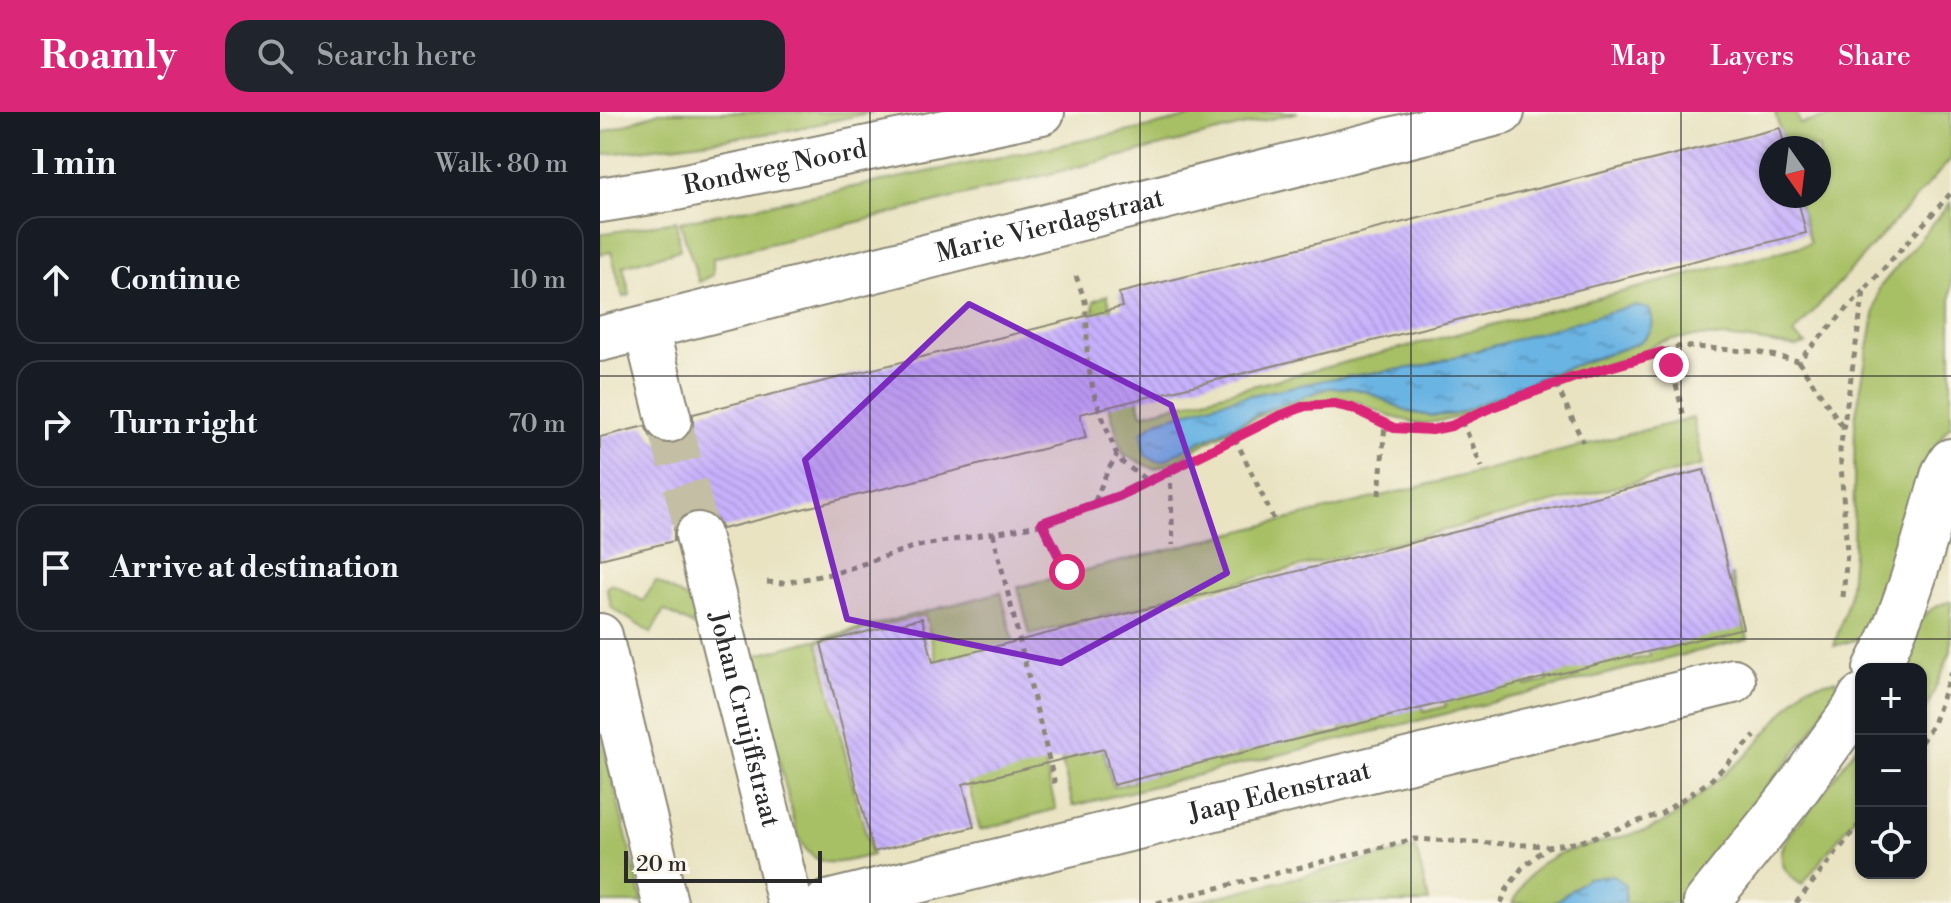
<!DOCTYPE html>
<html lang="en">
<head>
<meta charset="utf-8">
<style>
  body { margin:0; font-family:"Libre Bodoni",serif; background:#20242c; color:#f1f3f6 }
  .controls { position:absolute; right:24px; bottom:24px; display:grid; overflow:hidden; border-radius:16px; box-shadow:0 2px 6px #0004 }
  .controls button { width:72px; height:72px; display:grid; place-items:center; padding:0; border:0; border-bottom:2px solid #363941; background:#171b24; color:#f1f3f6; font:40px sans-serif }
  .compass { position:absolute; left:1159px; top:24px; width:72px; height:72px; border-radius:50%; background:#171b24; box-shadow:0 2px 6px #0004; rotate:166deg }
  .scale { position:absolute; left:24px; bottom:20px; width:198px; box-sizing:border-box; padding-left:8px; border:4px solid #2b2b2b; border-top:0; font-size:22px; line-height:28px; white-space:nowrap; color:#2b2b2b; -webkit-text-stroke:6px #fbf7ec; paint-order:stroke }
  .stop { position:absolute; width:24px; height:24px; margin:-18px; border:6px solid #db2777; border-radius:50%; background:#fff }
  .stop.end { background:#db2777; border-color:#fff; box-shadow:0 2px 8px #0008 }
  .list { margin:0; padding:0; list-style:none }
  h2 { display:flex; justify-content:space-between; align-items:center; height:104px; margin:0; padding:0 32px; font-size:34px }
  h2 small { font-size:26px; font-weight:400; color:#9ea1a6 }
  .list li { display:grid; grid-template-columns:52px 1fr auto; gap:24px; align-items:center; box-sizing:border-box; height:128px; margin:0 16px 16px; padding:0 16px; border:2px solid #363941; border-radius:24px }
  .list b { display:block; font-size:30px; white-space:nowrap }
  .list em { font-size:26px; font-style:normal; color:#9ea1a6 }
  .icon { flex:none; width:44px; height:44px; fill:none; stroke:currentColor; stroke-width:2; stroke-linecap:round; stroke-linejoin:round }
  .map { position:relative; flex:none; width:1351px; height:791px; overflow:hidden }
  header { display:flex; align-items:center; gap:48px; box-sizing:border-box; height:112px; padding:0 40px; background:#db2777; color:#fff }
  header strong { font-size:38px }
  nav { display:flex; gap:44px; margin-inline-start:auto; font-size:28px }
  .search { width:560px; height:72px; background:#20242c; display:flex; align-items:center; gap:20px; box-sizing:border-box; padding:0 28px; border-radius:24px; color:#9ea1a6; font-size:30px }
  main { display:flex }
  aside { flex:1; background:#171b24 }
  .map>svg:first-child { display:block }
  .green { fill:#a7c065; stroke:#697648; stroke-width:2; fill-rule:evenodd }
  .water { fill:url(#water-ripples); stroke:#4a7087; stroke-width:2 }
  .building { fill:url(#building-back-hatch) }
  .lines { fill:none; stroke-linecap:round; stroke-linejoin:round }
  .minor-tunnel { stroke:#c3bea4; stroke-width:44; stroke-dasharray:44 22; stroke-linecap:butt }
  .minor-casing { stroke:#8a8776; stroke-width:48 }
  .primary-casing { stroke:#8a8776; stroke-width:48 }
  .path { stroke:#8a8776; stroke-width:5; stroke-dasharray:6 6; stroke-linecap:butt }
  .minor { stroke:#fff; stroke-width:44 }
  .primary { stroke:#fff; stroke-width:44 }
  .route { stroke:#db2777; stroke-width:10 }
  .marked { fill:#7b2cbf; fill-opacity:0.2; stroke:#7b2cbf; stroke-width:6; stroke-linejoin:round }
  .grid { fill:none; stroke:#2b2b2b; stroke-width:2; stroke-opacity:0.55 }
  .labels { text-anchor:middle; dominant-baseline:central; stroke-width:8; stroke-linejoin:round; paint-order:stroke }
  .street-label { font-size:26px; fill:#2b2b2b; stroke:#fbf7ec }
</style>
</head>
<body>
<header>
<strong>Roamly</strong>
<div class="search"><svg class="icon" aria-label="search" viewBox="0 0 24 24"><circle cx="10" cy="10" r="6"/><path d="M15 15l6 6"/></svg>Search here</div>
<nav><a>Map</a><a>Layers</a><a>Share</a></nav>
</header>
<main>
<aside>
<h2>1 min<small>Walk · 80 m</small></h2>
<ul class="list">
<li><svg class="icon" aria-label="ahead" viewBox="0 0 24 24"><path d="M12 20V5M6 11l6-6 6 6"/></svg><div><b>Continue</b></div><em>10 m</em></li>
<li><svg class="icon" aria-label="right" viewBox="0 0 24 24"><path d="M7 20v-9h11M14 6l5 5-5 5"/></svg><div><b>Turn right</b></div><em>70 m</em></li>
<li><svg class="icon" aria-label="arrive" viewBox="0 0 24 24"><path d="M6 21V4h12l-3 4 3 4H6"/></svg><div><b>Arrive at destination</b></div></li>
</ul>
</aside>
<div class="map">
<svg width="1351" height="791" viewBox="0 0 1351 791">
  <defs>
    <pattern id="water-ripples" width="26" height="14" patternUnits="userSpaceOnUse" patternTransform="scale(2)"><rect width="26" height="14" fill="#6ab4e3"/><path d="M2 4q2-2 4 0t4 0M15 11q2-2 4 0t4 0" fill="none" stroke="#5793b8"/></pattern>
    <pattern id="building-back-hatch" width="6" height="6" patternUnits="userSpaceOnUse" patternTransform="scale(2)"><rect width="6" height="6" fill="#c7b1fc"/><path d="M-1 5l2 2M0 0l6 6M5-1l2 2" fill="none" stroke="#ab98d8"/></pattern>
  </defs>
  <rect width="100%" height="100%" fill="#fbf7ec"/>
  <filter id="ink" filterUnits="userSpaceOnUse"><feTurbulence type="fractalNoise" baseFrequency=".0125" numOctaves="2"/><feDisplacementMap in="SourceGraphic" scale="16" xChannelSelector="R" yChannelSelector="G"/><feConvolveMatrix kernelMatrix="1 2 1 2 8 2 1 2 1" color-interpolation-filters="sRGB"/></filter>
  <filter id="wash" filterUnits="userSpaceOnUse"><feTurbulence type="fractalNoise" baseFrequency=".006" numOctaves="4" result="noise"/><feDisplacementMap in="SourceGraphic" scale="32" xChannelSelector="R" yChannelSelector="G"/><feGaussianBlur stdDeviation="1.8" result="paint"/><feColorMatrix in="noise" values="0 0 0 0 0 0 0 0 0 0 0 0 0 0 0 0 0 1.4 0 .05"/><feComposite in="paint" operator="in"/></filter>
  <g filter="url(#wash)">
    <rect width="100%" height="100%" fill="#e9e3c2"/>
    <g class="green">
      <path d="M 59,0 L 273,0 L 181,20 L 0,43 L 0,22 Z"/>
      <path d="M 610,0 L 698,0 L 113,146 L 113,163 L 99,170 L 80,110 L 550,15 Z"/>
      <path d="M 1175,0 L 1196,0 L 1200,12 L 1248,0 L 1351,0 L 1351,47 L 1193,222 L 1206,232 L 1195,235 C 1154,228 1101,218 1061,230 C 1053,233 1046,238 1038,243 L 909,283 L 856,306 L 821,312 L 792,305 L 761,291 L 738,286 L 694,291 L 656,306 L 607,330 L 574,350 L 554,357 L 523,342 C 508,290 491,243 494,189 L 507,183 L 542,302 L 1194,136 L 1210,131 L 1197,84 L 1219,84 L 1219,36 L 1185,36 ZM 1036,232 L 949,262 L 856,302 L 832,304 L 809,300 L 768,280 L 751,276 L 728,276 L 671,296 L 556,349 L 545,343 L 543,334 L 730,267 L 824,254 L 884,236 Z"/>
      <path d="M 1351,90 L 1351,313 L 1346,318 L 1324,354 L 1317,382 L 1269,518 L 1258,527 L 1234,534 L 1249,485 L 1253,440 L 1255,307 L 1279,176 Z"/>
      <path d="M 76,109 L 80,138 L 23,154 L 30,183 L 23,185 L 11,140 L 0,142 L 0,122 Z"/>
      <path d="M 1093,306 L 1103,353 L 430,523 L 418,475 Z"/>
      <path d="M 1132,463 L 1148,527 L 473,694 L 457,630 L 498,619 L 513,675 L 534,670 L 520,614 L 603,595 L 618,651 L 638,645 L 624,590 L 707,570 L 720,624 L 742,620 L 728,564 L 809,545 L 824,600 L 846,594 L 831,538 L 913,519 L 926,574 L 948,569 L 935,513 L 1015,493 L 1030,548 L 1050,544 L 1038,488 Z"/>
      <path d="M 56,469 L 99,494 L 101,518 L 64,498 L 51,521 L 12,496 L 7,478 L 8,474 L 13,472 L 43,489 Z"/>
      <path d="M 401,480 L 456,697 L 380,718 L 325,503 L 218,530 L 257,690 L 272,743 C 236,752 210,761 196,717 L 153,544 Z"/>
      <path d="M 1349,490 L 1351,490 L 1351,539 L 1327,596 L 1321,592 L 1321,557 L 1304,557 C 1313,527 1314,498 1349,490 Z"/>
      <path d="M 1236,568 L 1240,577 L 1211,620 L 1077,791 L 1025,791 L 1025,774 L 955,789 L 954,791 L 913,791 L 924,770 L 940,752 L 960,741 L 1048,718 L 1074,705 L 1148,642 L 1206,574 Z"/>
      <path d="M 0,619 L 43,791 L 0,791 Z"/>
      <path d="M 1261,627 L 1261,697 L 1202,773 C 1186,763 1176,749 1185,730 C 1189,719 1201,709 1208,700 C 1227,676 1245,652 1261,627 Z"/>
      <path d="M 816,736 L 829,789 L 820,791 L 592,791 Z"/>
    </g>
    <g class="water">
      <path d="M 1035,194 L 1049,197 C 1057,214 1051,223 1036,232 L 949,262 L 856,302 L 832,304 L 809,300 L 768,280 L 751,276 L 728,276 L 671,296 L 576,341 C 564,351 558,351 545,343 L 542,320 L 557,309 L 627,288 L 730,267 L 824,254 L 1020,197 Z"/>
      <path d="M 1013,763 L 1025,774 L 1025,791 L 954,791 L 987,766 Z"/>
    </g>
    <g id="blocks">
      <g class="building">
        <path d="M 1180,16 L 1185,36 L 1171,36 L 1171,84 L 1197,84 L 1206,121 L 480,302 L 486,326 L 122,417 L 116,406 L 106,399 L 91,399 L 80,406 L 74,415 L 74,429 L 0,447 L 0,325 L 45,314 L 51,325 L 61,332 L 76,332 L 87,325 L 93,316 L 93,302 L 522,195 L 519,181 Z"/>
        <path d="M 1104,358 L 1143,516 L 513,673 L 504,637 L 363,672 L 374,715 L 273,740 L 221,531 L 322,506 L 333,550 Z"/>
      </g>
    </g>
  </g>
  <g filter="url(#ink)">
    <use href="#blocks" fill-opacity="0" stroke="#8a8776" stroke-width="2"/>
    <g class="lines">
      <path class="minor-tunnel" d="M 69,308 L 98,423"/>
      <g class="minor-casing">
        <g id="minor">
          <path d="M 46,216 L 69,308"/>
          <path id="s1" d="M 0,227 L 902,0"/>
          <path id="s2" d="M 98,423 L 190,791"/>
          <path d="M 0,524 L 65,791"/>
          <path d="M 1276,557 C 1308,496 1325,427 1344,361 L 1351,349"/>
          <path id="s3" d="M 227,791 L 1133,569"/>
          <path d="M 1106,791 L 1191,685 L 1254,598 L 1261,585"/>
        </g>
      </g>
      <g class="primary-casing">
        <g id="primary">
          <path id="s4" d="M 0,88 L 76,76 L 442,0"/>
        </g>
      </g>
      <g class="path">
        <path d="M 476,164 L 485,189 L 487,214 L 487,248 L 495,286 L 517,343 L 523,351 L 548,369"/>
        <path d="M 1062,240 L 1071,253 L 1084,305"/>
        <path d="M 1198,249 L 1243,315"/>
        <path d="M 956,272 L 983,330"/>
        <path d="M 862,309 L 882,355"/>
        <path d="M 635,326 L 674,408"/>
        <path d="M 570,359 L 573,433"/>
        <path d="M 779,383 L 785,312"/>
        <path d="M 495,389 L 507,360 L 517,343"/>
        <path d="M 442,411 L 467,460"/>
        <path d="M 393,421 L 456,676"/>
        <path d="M 167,470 L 182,471 L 236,461 L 313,435 L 439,413 L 495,391 L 519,384 L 677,305 L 705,294 L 734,292 L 752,296 L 794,316 L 832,318 L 851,314 L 892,295 L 972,266 L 1081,234 L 1158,240 L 1198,249 L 1264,179"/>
        <path d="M 1243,485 L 1247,441 L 1240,338 L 1264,179 L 1351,81"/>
        <path d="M 1321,630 L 1333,612 L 1351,560"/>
        <path d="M 557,791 L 814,727 L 946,734"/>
        <path d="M 901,791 L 907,777 L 922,756 L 947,735 L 980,730 L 1062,701 L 1110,669 L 1155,624"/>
        <path d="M 1196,791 L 1261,710"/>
      </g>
      <use href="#minor" class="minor"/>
      <use href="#primary" class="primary"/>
    </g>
  </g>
  <g class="lines" filter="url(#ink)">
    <path class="route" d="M 467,460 L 442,411 L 519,384 L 677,305 L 705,294 L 734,292 L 752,296 L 794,316 L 832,318 L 851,314 L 892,295 L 972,266 L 1062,240 L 1071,253"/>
  </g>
  <path class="marked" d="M 369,192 L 571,293 L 627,461 L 461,551 L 247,507 L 205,348 Z"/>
  <path class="grid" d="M 270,0 L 270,791M 540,0 L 540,791M 811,0 L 811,791M 1081,0 L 1081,791M 0,264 L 1351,264M 0,527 L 1351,527"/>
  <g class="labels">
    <g class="street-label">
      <text stroke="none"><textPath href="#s4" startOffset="178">Rondweg Noord</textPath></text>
      <text stroke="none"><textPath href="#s1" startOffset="464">Marie Vierdagstraat</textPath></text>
      <text stroke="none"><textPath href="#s2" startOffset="190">Johan Cruijffstraat</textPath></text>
      <text stroke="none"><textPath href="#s3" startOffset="466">Jaap Edenstraat</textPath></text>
    </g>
  </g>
</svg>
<div class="controls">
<button>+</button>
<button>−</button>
<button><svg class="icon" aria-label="locate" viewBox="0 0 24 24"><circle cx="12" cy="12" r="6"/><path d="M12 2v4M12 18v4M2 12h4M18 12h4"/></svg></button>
</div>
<svg class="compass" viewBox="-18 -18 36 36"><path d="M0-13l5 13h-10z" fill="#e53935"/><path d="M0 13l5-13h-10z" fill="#9ea1a6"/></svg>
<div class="scale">20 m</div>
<div class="stop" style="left:467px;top:460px"></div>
<div class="stop end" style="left:1071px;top:253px"></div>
</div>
</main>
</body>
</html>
